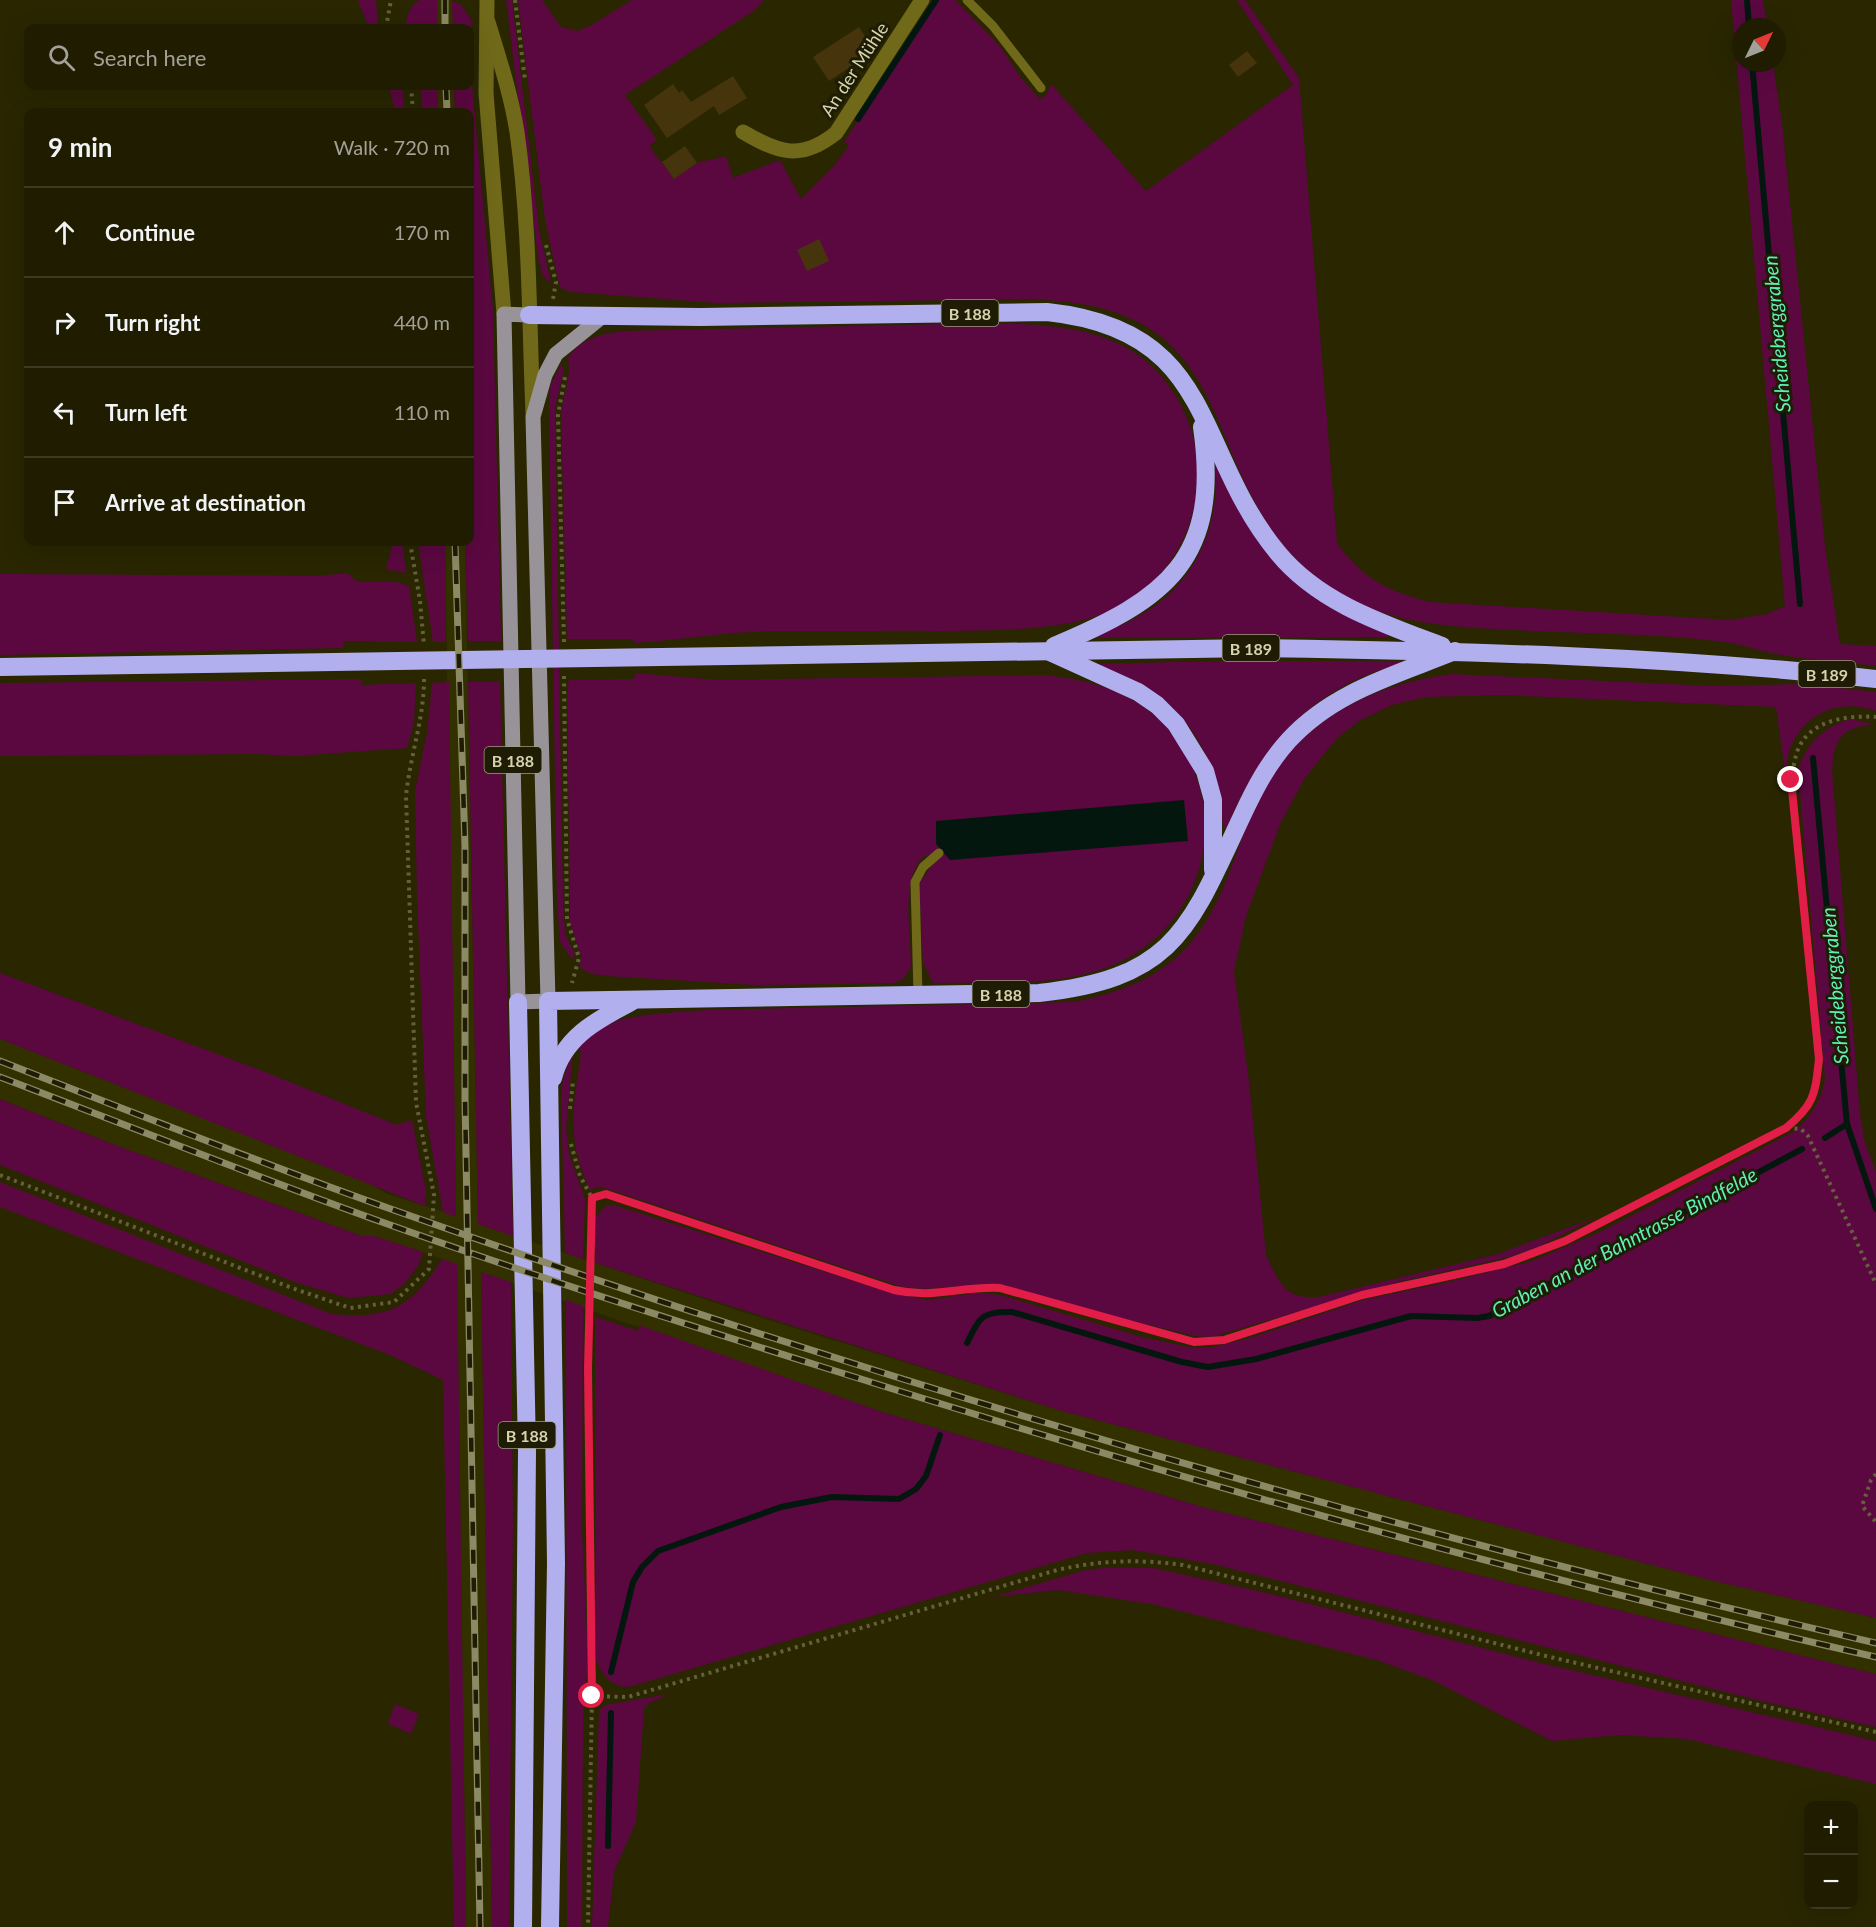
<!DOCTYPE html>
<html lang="en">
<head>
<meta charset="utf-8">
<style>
  body { margin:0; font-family:Lato,sans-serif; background:#27250a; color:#f1f3f6 }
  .controls { position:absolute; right:18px; bottom:18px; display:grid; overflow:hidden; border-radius:12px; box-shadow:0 6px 24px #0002 }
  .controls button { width:54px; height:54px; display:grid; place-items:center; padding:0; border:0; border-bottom:2px solid #3c3a22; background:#1f1c00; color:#f1f3f6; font:30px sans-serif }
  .compass { position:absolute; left:1732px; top:18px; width:54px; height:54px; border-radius:50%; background:#1f1c00; box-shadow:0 6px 24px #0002; rotate:47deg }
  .stop { position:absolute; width:18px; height:18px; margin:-14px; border:4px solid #e11d48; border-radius:50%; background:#fff }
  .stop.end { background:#e11d48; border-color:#fff; box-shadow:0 2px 6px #0008 }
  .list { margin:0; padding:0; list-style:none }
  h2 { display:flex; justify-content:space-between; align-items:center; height:78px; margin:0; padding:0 24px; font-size:26px }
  h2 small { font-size:20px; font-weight:400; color:#a1a199 }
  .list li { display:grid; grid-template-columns:39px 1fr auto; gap:18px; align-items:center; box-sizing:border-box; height:90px; padding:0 24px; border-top:2px solid #3c3a22 }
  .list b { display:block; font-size:22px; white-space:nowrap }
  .list em { font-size:20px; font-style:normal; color:#a1a199 }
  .icon { flex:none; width:33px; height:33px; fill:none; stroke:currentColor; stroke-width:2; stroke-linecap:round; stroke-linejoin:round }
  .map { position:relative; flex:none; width:1876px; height:1927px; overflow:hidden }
  .search { position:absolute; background:#1f1c00; box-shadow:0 6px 24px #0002; left:24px; top:24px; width:450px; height:66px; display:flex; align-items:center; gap:15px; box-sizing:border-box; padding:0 21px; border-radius:12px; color:#a1a199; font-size:22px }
  .panel { position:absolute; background:#1f1c00; box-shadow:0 6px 24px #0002; left:24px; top:108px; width:450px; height:438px; border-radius:12px }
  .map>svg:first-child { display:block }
  .built { fill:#333000 }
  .green { fill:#5b0841 }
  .water { fill:#04170f }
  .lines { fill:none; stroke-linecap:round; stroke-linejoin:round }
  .stream { stroke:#04170f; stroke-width:6 }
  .building { fill:#46350c }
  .path { stroke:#63613b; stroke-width:4; stroke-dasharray:3 4.5; stroke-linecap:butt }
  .lane { stroke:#6f6919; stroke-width:9 }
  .street { stroke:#6f6919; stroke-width:15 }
  .secondary { stroke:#6f6919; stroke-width:15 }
  .primary { stroke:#979399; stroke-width:15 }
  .highway { stroke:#b1afee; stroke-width:18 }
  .rail-casing { stroke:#8c8a65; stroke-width:7 }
  .rail { stroke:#1e1c05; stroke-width:4.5; stroke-dasharray:14; stroke-linecap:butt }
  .route { stroke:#e11d48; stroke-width:8 }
  .labels { text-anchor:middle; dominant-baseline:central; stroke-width:6; stroke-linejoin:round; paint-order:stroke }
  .shield { fill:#1e1c05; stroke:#9e9d7c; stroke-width:1.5 }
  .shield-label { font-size:16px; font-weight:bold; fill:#d5d4af }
  .street-label { font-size:18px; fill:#d5d4af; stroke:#1e1c05 }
  .water-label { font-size:20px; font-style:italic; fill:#5feeb8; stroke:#1e1c05 }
</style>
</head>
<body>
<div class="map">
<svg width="1876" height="1927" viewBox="0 0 1876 1927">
  <rect width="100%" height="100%" fill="#292600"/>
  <g class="built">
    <path d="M 437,0 L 452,0 L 453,28 L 437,28 Z"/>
    <path d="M 438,86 L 454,86 L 455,112 L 438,112 Z"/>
    <path d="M 445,542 L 465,542 L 478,1224 L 743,1312 L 1062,1411 L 1706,1579 L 1876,1618 L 1876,1674 L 1206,1508 L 885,1413 L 481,1272 L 492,1927 L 466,1927 L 457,1264 L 374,1236 L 362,1236 L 110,1143 L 0,1099 L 0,1039 L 370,1184 L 388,1194 L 456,1216 Z"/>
  </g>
  <g class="green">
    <path d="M 358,0 L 376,0 L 378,28 L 369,28 Z"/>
    <path d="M 420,0 L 437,0 L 437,28 L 406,28 C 405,18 410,5 420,0 Z"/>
    <path d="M 506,0 L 512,0 L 539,229 L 551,283 L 543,276 L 538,257 Z"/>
    <path d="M 518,0 L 542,0 L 561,27 L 577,31 L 590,26 L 632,0 L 764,0 L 755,10 L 625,95 L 657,140 L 649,146 L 674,179 L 697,163 L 726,156 L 733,178 L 780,160 L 801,199 L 833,167 L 849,146 L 844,142 L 939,0 L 955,0 L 999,45 L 1021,78 L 1040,99 L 1046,95 L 1051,84 L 1146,191 L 1293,85 L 1237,0 L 1245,0 L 1299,78 L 1337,543 C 1363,579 1387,591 1430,602 L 1731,620 L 1767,614 L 1785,606 L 1731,0 L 1763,0 L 1767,27 L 1741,27 L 1741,63 L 1773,63 L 1782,124 L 1825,546 L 1840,644 L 1876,646 L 1876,666 C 1844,662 1812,660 1781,655 C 1760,651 1739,643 1717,641 C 1651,633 1583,634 1516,630 C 1453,627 1392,625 1336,592 C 1299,571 1270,533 1251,495 C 1218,431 1206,354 1134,320 C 1101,304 1066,301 1031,299 L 717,303 L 572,292 L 560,288 L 545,220 Z"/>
    <path d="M 452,1 L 460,4 L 471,19 L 471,74 L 493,311 L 501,641 L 468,641 L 465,542 L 470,542 L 470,112 L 455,112 L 454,86 L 470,86 L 470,28 L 453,28 Z"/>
    <path d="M 389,86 L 402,86 L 405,112 L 395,112 Z"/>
    <path d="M 420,86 L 438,86 L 438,112 L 423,112 Z"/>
    <path d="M 998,323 C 1069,325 1140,331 1178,400 C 1223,479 1188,581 1103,614 C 1044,636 942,630 878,631 C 827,632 774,629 723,634 C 693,637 664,641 634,643 L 633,639 L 567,639 L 561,417 C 562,396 572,378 568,358 C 581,338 601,334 623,331 Z"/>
    <path d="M 561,364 L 564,370 L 555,408 L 563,903 L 565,934 L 575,954 L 572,959 L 560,942 L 557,902 L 549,404 L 550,387 Z"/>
    <path d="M 1215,464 L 1219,464 C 1252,551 1299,604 1388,633 L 1388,637 L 1091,638 L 1091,635 C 1173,615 1223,550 1215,464 Z"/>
    <path d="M 393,542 L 402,542 L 406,573 L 386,569 Z"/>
    <path d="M 418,542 L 445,542 L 446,642 L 433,642 Z"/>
    <path d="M 347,573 L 357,582 L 396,582 L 409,586 L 417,642 L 343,641 L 344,648 L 0,655 L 0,574 L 318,576 Z"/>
    <path d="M 1227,661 L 1401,661 L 1402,664 C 1316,683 1257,749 1227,829 L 1223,828 C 1218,740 1171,685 1087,664 Z"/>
    <path d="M 635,673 L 718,680 L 1043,675 C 1084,679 1125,688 1156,717 C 1237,791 1214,922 1113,965 C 1058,988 991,982 933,983 L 923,962 L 919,884 L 935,861 L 931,856 L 924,856 C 900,878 911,936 911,966 L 904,978 L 895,983 L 755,985 L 607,976 L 592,974 L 580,968 L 581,956 L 570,922 L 567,690 L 569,680 L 634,679 Z"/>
    <path d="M 1452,674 L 1713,686 L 1802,684 L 1876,692 L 1876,711 C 1842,699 1809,710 1792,744 C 1788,752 1787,763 1785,772 L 1776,707 L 1503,695 L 1425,697 L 1392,705 L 1359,721 L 1337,738 L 1305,778 L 1281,822 L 1246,916 L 1234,971 L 1249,1081 L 1266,1256 C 1280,1283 1285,1300 1319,1297 L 1498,1254 L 1597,1217 L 1540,1246 L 1509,1257 L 1398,1282 L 1211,1337 L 1196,1336 L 1120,1318 L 1002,1285 C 969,1281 936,1293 903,1287 L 605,1188 L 598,1187 L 590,1190 C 566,1138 573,1108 581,1053 L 577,1045 C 583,1040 589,1034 595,1030 C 622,1013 675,1013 706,1010 L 1075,1002 C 1115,993 1151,982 1181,953 C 1215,920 1228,876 1244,833 C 1278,736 1352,687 1452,674 Z"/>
    <path d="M 361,679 L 362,685 L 416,683 L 414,722 L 407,748 L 295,756 L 258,754 L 0,756 L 0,683 Z"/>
    <path d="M 500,681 L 513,1236 L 478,1224 L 468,682 Z"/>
    <path d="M 449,682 L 456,1217 L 443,1212 L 426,1116 L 417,897 L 415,791 L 427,733 L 432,683 Z"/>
    <path d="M 1850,719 L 1873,724 C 1839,729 1835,738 1832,770 L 1860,1114 L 1864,1139 L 1876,1173 L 1876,1618 L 1706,1579 L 1062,1411 L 595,1263 L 595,1217 L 607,1205 L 614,1205 L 885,1291 L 927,1300 L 978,1293 L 1000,1295 L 1142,1337 L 1193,1348 L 1209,1348 L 1250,1338 L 1363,1300 L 1453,1281 L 1532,1261 L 1598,1233 L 1795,1131 C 1812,1115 1821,1102 1825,1078 L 1798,770 C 1807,742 1823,728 1850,719 Z"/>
    <path d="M 0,973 L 260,1070 L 397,1125 L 412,1120 L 426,1192 L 425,1206 L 0,1039 Z"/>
    <path d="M 573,1052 L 566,1128 L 569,1154 L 585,1199 L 583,1259 L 565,1253 L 561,1094 L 563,1079 Z"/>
    <path d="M 0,1099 L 110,1143 L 362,1236 L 374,1236 L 423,1252 L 418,1266 L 405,1283 L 391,1294 L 348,1298 L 295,1282 L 0,1165 Z"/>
    <path d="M 0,1182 L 331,1314 C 388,1320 413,1307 442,1259 L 457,1264 L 466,1927 L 454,1927 L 443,1380 L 390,1355 L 0,1207 Z"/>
    <path d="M 481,1272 L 511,1282 L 513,1526 L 509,1927 L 492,1927 Z"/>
    <path d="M 566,1300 L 583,1306 L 582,1529 L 588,1657 L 583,1720 L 582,1927 L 567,1927 Z"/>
    <path d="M 595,1317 L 638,1331 L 639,1325 L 885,1413 L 1206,1508 L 1876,1674 L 1876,1727 L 1758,1700 L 1213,1564 L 1133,1550 L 1087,1553 L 629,1687 C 611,1686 602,1676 596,1659 Z"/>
    <path d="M 1103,1568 L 1153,1568 L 1267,1593 L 1545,1664 L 1876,1741 L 1876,1784 L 1687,1739 L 1621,1735 L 1552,1741 L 1432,1680 L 1377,1660 L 1157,1605 L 1058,1590 L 993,1597 L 1086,1570 Z"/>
    <path d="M 669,1694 L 649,1703 L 644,1708 L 636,1822 L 614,1872 L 608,1927 L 592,1927 L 599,1710 L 605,1705 Z"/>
    <path d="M 395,1704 L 419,1714 L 411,1734 L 388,1724 Z"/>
  </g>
  <path class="water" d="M 1184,800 L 1188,841 L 950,860 L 936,844 L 936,821 Z"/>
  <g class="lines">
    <g class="stream">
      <path d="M 1747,0 L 1749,27"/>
      <path d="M 1752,63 L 1800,604"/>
      <path d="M 858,119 L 936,0"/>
      <path d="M 1813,758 L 1847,1124 L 1876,1209"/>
      <path d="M 1825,1138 L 1847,1124"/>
      <path d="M 967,1343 C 980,1317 982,1311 1012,1312 L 1182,1362 L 1208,1367 L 1256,1359 L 1411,1316 L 1477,1318 L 1489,1316 L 1802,1149"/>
      <path d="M 611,1672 L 633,1582 L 642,1567 L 658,1551 L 781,1507 L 832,1497 L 899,1499 L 916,1489 L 926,1476 L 940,1435"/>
      <path d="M 608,1846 L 611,1713"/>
    </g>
  </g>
  <g class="building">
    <path d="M 859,27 L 875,51 L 829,81 L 813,57 Z"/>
    <path d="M 1247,51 L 1257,63 L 1238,77 L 1229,65 Z"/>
    <path d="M 733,76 L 747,98 L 719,115 L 714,106 L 667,138 L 644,105 L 673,84 L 679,93 L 682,90 L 691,102 Z"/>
    <path d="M 685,146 L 697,163 L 674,179 L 662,162 Z"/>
    <path d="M 819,239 L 829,261 L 807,271 L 797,250 Z"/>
  </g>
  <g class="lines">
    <g class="path">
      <path d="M 515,0 L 525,80"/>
      <path d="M 389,28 L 387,22 L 391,0"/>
      <path d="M 411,86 L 413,112"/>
      <path d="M 546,245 L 556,282 L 553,299"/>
      <path d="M 410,542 L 420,601 L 424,645"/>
      <path d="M 564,642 L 558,415 L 565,377"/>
      <path d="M 564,676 L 567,919 L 579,958 L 572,983"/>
      <path d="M 570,1109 L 573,1081"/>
      <path d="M 1787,1128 L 1801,1129 L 1808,1136 L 1876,1284"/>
      <path d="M 571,1144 L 580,1176 L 592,1198 L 588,1369 L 592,1696 L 588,1927"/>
      <path d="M 0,1175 L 292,1288 L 350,1308 L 394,1302 L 429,1269 L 434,1195 L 416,1102 L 406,796 C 410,756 424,719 424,679"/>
      <path d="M 592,1198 L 606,1194 L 894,1290 L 929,1295 L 980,1287 L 1000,1289 L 1194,1343 L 1224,1340 L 1362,1295 L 1504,1264 L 1565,1241 L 1786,1128 C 1815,1104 1815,1094 1819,1059 L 1791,780 C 1793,771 1794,761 1797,752 C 1808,720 1847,715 1876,717"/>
      <path d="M 1876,1474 L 1871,1480 L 1862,1506 L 1876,1522"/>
      <path d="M 592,1696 L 628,1697 L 1057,1570 C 1103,1560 1136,1559 1183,1565 L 1546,1656 L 1876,1732"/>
    </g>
    <g class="lane">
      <path d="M 967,0 L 993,26 L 1041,88"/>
      <path d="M 918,995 L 915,882 L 923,867 L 939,853"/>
    </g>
    <path class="street" d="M 743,132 C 779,153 801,161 836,133 L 922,0"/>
    <g class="secondary">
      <path d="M 487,0 L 486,93 L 504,314"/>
      <path d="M 488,22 C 499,58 511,94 517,132 C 530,225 529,320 533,414"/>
    </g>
    <path class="primary" d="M 529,315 L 504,314 L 518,1002 L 548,1001 L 533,417 L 545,375 L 556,354 L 603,316"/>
    <g class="highway">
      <path d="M 529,315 L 701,317 L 1047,312 C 1218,330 1192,449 1278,553 C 1319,603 1384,624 1442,646"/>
      <path d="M 1054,646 C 1167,599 1221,559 1202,427"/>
      <path d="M 1050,652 L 1138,692 L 1157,705 L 1176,724 L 1205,771 L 1213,800 L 1213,870"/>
      <path d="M 0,667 L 1256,648 C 1463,651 1670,656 1876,679"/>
      <path d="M 518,1002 L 527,1451 L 523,1927"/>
      <path d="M 553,1078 C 563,1037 597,1020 631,1002"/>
      <path d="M 550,1927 L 556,1563 L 548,1001 L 1039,993 C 1175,978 1189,929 1242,816 C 1255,788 1268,763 1289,740 C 1334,691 1396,675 1455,651"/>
    </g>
    <g class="rail-casing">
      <g id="rail">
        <path d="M 445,0 L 445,28"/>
        <path d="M 446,86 L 447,112"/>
        <path d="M 455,542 L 465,846 L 465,1099 L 480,1927"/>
        <path d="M 0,1061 C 129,1111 258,1162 388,1208 C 875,1380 1373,1527 1876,1643"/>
        <path d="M 0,1077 C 126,1125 252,1175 379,1221 C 527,1274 678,1322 829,1369 C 1174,1478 1523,1576 1876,1657"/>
      </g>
    </g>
    <use href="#rail" class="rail"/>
  </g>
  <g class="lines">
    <path class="route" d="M 592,1696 L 588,1369 L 592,1198 L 606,1194 L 894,1290 C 935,1299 961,1286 1000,1288 L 1194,1342 L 1224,1340 L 1362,1295 L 1504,1264 L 1565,1241 L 1786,1128 C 1815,1104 1815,1094 1819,1059 L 1791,780"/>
  </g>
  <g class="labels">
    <g class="shield">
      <rect x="941.5" y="300" width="57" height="26" rx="4.5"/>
      <rect x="1222.5" y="635" width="57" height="26" rx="4.5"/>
      <rect x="1798.5" y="661" width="57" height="26" rx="4.5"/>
      <rect x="484.5" y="747" width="57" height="26" rx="4.5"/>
      <rect x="972.5" y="981" width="57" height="26" rx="4.5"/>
      <rect x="498.5" y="1422" width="57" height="26" rx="4.5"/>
    </g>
    <g class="shield-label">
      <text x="970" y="313">B 188</text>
      <text x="1251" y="648">B 189</text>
      <text x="1827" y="674">B 189</text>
      <text x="513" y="760">B 188</text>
      <text x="1001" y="994">B 188</text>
      <text x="527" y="1435">B 188</text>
    </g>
    <g class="street-label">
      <text transform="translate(854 69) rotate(-57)">An der Mühle</text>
    </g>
    <g class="water-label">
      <text transform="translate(1776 334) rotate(-95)">Scheideberggraben</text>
      <text transform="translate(1834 986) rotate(-95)">Scheideberggraben</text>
      <text transform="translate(1624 1242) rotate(-28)">Graben an der Bahntrasse Bindfelde</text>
    </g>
  </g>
</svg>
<div class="controls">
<button>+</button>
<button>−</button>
</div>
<svg class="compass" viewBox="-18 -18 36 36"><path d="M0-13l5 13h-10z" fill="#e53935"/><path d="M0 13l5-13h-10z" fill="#a1a199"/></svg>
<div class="stop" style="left:592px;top:1696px"></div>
<div class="stop end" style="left:1791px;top:780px"></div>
<div class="search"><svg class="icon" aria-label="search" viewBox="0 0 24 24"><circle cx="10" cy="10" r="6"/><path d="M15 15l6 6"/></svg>Search here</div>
<section class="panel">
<h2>9 min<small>Walk · 720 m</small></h2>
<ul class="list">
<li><svg class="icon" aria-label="ahead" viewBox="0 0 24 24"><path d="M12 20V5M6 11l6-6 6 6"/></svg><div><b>Continue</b></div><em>170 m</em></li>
<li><svg class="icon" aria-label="right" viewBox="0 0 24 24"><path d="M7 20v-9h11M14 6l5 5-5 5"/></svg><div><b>Turn right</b></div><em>440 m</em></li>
<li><svg class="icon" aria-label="left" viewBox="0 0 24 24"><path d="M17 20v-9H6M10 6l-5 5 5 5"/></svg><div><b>Turn left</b></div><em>110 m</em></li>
<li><svg class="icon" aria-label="arrive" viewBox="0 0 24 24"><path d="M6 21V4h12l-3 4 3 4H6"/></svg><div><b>Arrive at destination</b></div></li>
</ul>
</section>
</div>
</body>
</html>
